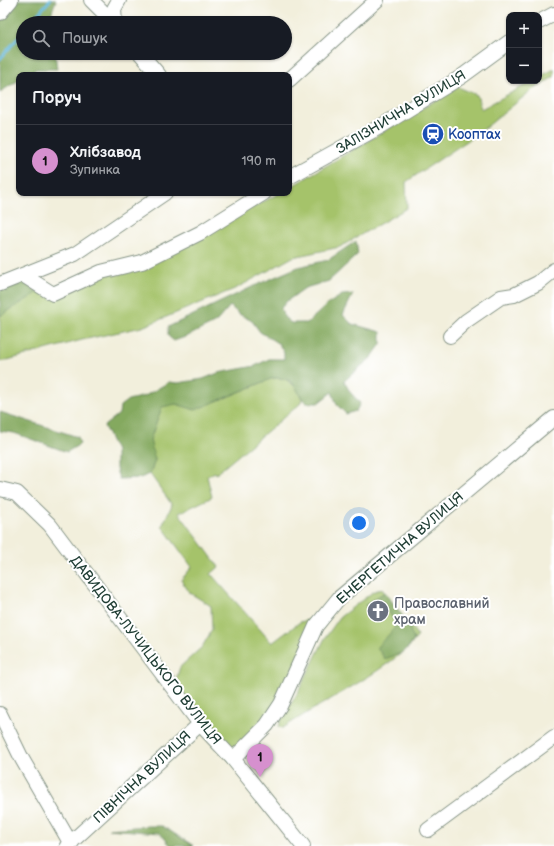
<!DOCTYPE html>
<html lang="uk">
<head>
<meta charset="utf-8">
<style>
  body { margin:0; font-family:"Balsamiq Sans",sans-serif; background:#242831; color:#f1f3f6 }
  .controls { position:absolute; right:12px; top:12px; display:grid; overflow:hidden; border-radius:8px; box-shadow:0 1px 3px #0004 }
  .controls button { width:36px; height:36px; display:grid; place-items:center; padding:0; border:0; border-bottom:1px solid #363941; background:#171b24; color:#f1f3f6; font:20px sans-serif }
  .you { position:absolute; left:359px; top:523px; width:14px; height:14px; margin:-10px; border:3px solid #fff; border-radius:50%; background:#1a73e8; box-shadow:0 0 0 6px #1a73e833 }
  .badge { display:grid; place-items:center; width:26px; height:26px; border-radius:50%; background:#d690ce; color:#111; font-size:13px; font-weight:700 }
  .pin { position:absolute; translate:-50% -33px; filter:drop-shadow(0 1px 2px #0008) }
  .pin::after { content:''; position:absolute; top:21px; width:14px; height:12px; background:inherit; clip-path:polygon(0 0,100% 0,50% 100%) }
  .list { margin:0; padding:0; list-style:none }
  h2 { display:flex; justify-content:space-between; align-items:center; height:52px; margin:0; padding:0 16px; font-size:17px }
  h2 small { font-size:13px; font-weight:400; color:#9ea1a6 }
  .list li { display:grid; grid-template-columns:26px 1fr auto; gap:12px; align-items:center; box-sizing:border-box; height:72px; padding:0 16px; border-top:1px solid #363941 }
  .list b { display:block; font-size:15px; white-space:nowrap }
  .list p { margin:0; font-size:13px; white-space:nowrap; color:#9ea1a6 }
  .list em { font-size:13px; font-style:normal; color:#9ea1a6 }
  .icon { flex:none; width:22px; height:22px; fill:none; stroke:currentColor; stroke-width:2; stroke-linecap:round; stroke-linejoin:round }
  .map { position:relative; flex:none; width:554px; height:846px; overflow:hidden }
  .search { position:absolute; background:#171b24; box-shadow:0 1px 3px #0004; left:16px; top:16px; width:276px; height:44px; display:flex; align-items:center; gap:10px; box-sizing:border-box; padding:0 14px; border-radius:22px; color:#9ea1a6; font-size:15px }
  .panel { position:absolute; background:#171b24; box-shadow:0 1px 3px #0004; left:16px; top:72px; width:276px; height:124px; border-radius:8px }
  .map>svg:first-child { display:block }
  .green { fill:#a5c36b; stroke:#628050 }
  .forest { fill:#84a95f; stroke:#52734a }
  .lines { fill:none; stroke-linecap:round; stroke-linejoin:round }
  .stream { stroke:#5db5da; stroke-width:3 }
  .minor-casing { stroke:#889688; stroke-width:16 }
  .minor { stroke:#fff; stroke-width:14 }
  .labels { text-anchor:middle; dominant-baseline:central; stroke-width:4; stroke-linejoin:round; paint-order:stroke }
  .street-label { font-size:14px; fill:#1f3d34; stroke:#fff }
  .transit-label { font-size:14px; fill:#164399; stroke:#fff; text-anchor:start }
  .worship-label { font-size:14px; fill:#5b616d; stroke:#fff; text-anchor:start }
</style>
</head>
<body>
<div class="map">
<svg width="554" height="846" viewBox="0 0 554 846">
  <rect width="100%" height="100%" fill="#fff"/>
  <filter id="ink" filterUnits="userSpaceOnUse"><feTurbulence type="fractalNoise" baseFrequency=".025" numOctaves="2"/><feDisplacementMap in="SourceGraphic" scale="8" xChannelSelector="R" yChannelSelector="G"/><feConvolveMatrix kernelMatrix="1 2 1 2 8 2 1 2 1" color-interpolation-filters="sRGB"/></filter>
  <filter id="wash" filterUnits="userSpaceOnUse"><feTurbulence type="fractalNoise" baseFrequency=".012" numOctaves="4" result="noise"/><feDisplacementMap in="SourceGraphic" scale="16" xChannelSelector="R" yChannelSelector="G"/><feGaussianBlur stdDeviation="0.9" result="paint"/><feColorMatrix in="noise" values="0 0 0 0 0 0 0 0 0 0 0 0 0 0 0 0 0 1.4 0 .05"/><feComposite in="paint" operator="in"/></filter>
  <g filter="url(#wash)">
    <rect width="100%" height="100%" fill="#f2efdc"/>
    <g class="green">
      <path d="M 554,69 L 554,77 L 532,90 L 479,133 L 406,182 L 407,208 L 340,247 L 293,257 L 237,288 L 142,327 L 82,340 L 0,362 L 0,311 L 39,292 L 156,259 L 280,193 L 289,193 L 289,188 L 458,87 L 477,95 L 481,109 L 533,81 L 539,81 L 539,77 Z"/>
      <path d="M 273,378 L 284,378 L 296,387 L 302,399 L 300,404 L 216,474 L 215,472 L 207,476 L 212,497 L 179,513 L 219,567 L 211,574 L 272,643 L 300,622 L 312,619 L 378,557 L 339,598 L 282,702 L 233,759 L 173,689 L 180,667 L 202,647 L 212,630 L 211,606 L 190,593 L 181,580 L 192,567 L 162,526 L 172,505 L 150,474 L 155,460 L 148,440 L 154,420 L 163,405 L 176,404 L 194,408 L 225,398 Z"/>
      <path d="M 382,589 L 418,636 C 413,642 409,648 403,652 C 366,682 322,702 283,728 L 279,727 L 280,722 L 298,692 L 325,638 L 340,617 L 374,591 Z"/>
    </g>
    <g class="forest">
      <path d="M 12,0 L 56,0 L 49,20 L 50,23 L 23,23 L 23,53 L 55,53 L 57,69 L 36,69 L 27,75 L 19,75 L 19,80 L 0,92 L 0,13 Z"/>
      <path d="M 356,241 L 358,254 L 329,281 L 305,288 L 287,301 L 281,308 L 284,317 L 291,323 L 307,323 L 328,304 L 342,295 L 353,294 L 343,315 L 352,324 L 381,332 L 381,344 L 372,357 L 344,381 L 350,392 L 360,403 L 356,411 L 346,414 L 337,405 L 332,392 L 318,403 L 306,403 C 294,390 297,377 273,378 L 195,410 L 176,404 L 162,407 L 150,440 L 155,460 L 150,474 L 140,478 L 119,479 L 116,469 L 116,451 L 104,426 L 119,414 L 120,406 L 128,400 L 145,396 L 169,382 L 178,383 L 203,379 L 218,373 L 255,366 L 269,359 L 284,359 L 284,353 L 279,344 L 260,332 L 252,321 L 239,314 L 230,306 L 216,322 L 188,336 L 174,341 L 168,336 L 168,327 L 254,286 L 298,267 L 328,260 Z"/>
      <path d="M 20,279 L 39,292 L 0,316 L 0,287 Z"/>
      <path d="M 0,412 L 78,437 L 80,444 L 67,452 L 14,433 L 0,431 Z"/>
      <path d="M 385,592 L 407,622 L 414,640 L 404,652 L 385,659 L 377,647 C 384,639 392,633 396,625 L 383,601 L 369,610 L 365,605 Z"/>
      <path d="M 148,826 L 162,826 L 194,846 L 171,846 L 160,833 L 108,829 Z"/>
    </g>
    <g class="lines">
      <g class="stream">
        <path d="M 30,23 L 50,0"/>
        <path d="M 0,59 L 23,32"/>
      </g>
    </g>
  </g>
  <g filter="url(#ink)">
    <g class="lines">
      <g class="minor-casing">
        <g id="minor">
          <path d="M 91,0 L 114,23"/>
          <path d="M 0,13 L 11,0"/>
          <path d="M 539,22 L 554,14"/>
          <path d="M 115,23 L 114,9 L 119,0"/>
          <path d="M 140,53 L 159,75"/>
          <path d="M 289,80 L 377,0"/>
          <path d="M 289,177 L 383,125 L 461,77 L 509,42"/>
          <path d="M 23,275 L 53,294 L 101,272 L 142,262 L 200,233 L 264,193"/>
          <path d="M 0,284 L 75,254 L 165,193"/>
          <path d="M 450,336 L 466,321 L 501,297 L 514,295 L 538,283 L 554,270"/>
          <path d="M 0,489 L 17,493 L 50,525 L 200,724 L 233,759 L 303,846"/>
          <path d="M 0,714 L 22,759 L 71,844"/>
          <path d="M 233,759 L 267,725 L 281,704 L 316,626 L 339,598 L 554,418"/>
          <path d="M 428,830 L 554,737"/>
          <path d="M 67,846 L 200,724"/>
        </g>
      </g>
      <use href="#minor" class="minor"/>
    </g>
  </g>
  <defs>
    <g id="station-disc" transform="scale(1.15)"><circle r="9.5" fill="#1a4fb4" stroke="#fff"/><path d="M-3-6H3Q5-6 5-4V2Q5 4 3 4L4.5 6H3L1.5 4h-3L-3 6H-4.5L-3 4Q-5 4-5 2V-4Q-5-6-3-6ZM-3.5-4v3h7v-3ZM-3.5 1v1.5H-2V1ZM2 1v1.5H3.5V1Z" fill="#fff"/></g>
    <g id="church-disc" transform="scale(1.15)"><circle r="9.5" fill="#6b7280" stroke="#fff"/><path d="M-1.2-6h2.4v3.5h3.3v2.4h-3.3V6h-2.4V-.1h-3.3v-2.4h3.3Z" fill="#fff"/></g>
  </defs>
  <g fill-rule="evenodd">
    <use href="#station-disc" x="433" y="134"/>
    <use href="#church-disc" x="378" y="611"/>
  </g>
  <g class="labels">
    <g class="street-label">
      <text transform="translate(401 112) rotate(-31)">ЗАЛІЗНИЧНА ВУЛИЦЯ</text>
      <text transform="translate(400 548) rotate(-41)">ЕНЕРГЕТИЧНА ВУЛИЦЯ</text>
      <text transform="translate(146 650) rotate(52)">ДАВИДОВА-ЛУЧИЦЬКОГО ВУЛИЦЯ</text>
      <text transform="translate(142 777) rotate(-43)">ПІВНІЧНА ВУЛИЦЯ</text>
    </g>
    <g class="transit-label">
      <text x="448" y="134">Кооптах</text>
    </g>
    <g class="worship-label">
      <text x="394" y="603">Православний<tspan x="394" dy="16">храм</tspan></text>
    </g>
  </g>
</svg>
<div class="controls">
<button>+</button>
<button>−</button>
</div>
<div class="you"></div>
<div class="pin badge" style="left:260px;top:777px">1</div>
<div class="search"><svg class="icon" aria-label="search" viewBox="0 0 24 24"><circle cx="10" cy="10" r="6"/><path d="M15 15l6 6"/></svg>Пошук</div>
<section class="panel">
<h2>Поруч<small></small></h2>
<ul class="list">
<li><span class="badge">1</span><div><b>Хлібзавод</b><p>Зупинка</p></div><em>190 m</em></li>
</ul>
</section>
</div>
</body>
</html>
